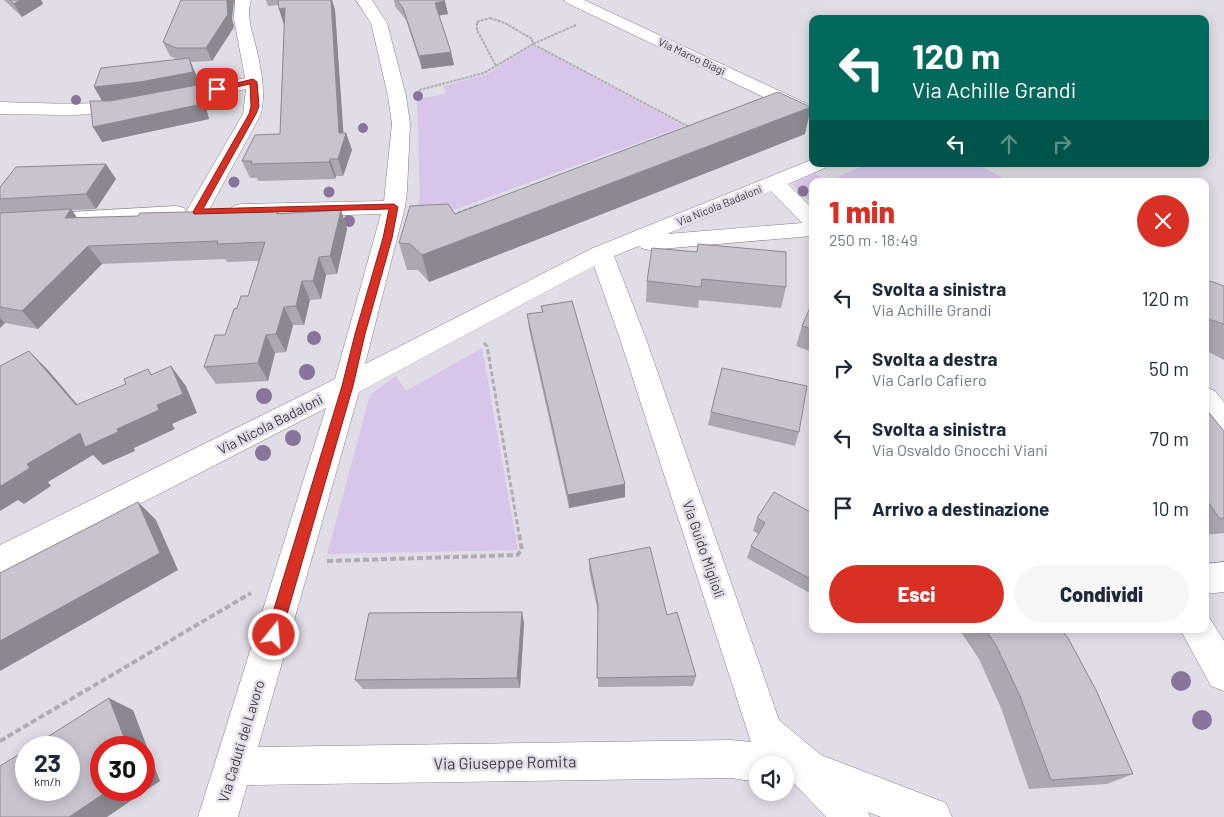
<!DOCTYPE html>
<html lang="it">
<head>
<meta charset="utf-8">
<style>
  body { margin:0; font-family:Barlow,sans-serif; background:#f6f6f7; color:#1f2937; height:100vh; display:flex; flex-direction:column; font-size:19px; white-space:nowrap }
  * { box-sizing:border-box; margin:0 }
  p { font-size:16px; color:#747a83 }
  .icon { flex:none; width:28px; height:28px; fill:none; stroke:currentColor; stroke-width:2; stroke-linecap:round; stroke-linejoin:round }
  .map { position:relative; flex:1; overflow:hidden }
  .details { position:absolute; left:809px; top:178px; width:400px; height:455px; display:flex; flex-direction:column; background:#fff; border-radius:10px; box-shadow:0 2px 12px #0003 }
  .details>* { flex:none }
  .top-card { position:absolute; left:809px; top:15px; width:400px; height:152px; border-radius:10px; box-shadow:0 2px 12px #0003; background:#00695c; color:#fff; overflow:hidden }
  .fabs { position:absolute; left:749px; top:756px; display:grid; gap:10px }
  .fabs a { display:grid; place-items:center; width:45px; height:45px; border-radius:50%; background:#fff; box-shadow:0 2px 12px #0003; font-size:25px }
  .speed { position:absolute; left:15px; top:736px; display:flex; gap:10px; font-size:25px; font-weight:700; text-align:center }
  .speed>* { display:grid; place-content:center; width:65px; height:65px; border-radius:50%; background:#fff; box-shadow:0 2px 12px #0003; line-height:1 }
  .speed small { font-size:12px; font-weight:400 }
  .speed .limit { border:8px solid #d22; background:#fff; color:#111 }
  .pin { position:absolute; display:grid; place-items:center; width:42px; height:42px; color:#fff; margin:-21px; border-radius:10px; box-shadow:0 2px 8px #0006 }
  .me { position:absolute; width:55px; margin:-28px; rotate:17deg; stroke-linejoin:round; filter:drop-shadow(0 0 4px #0008) }
  .turn { display:flex; align-items:center; gap:18px; height:105px; padding:0 20px; font-size:22px }
  .turn .icon { width:65px; height:65px; stroke-width:2.5 }
  .turn b { display:block; font-size:35px; line-height:42px }
  .lanes { display:flex; align-items:center; height:48px; padding:0 20px; background:#0003; justify-content:center; gap:25px; direction:ltr }
  .lanes .off { opacity:.35 }
  .round { display:grid; place-items:center; flex:none; width:52px; height:52px; border-radius:26px; background:#f6f6f7 }
  .head { display:flex; align-items:center; justify-content:space-between; height:85px; padding:0 20px }
  h1 { font-size:30px; font-weight:800; line-height:38px; color:#d93025 }
  .button { display:flex; gap:10px; margin-top:auto; padding:10px 20px }
  .button a { flex:1; height:58px; border-radius:30px; background:#d93025; color:#fff; font-size:20px; font-weight:800; line-height:58px; text-align:center }
  .button a+a { background:#f6f6f7; color:#1f2937 }
  ul { padding:0; list-style:none }
  li { display:flex; align-items:center; gap:15px; height:70px; padding:0 20px }
  li div { flex:1 }
  li b { display:block; font-size:19px }
  li em { font-style:normal }
  .map>svg:first-child { display:block }
  .green { fill:#d7c6ea }
  .lines { fill:none; stroke-linecap:round; stroke-linejoin:round }
  .street-casing { stroke:#837f87; stroke-width:1 }
  .path-far3 { stroke:#b0acb4; stroke-width:2; stroke-dasharray:3 1; stroke-linecap:butt }
  .path-far2 { stroke:#b0acb4; stroke-width:2.5; stroke-dasharray:4 2; stroke-linecap:butt }
  .path-far1 { stroke:#b0acb4; stroke-width:3; stroke-dasharray:5 2.5; stroke-linecap:butt }
  .path { stroke:#b0acb4; stroke-width:4; stroke-dasharray:6 3; stroke-linecap:butt }
  .street { fill:#fff; fill-rule:evenodd }
  .tree { fill:#89749b }
  .wall { fill:#aca8b0 }
  .shaded-wall { fill:#8c8890 }
  .building { fill:#c8c3cd; stroke:#8c8890 }
  .route { fill:#d93025; stroke:#8d1f18 }
  .labels { text-anchor:middle; dominant-baseline:central; stroke-width:5; stroke-linejoin:round; paint-order:stroke }
  .far-street-label { font-size:11px; fill:#3e3c40; stroke:#e1dde6 }
  .street-label { font-size:14px; fill:#3e3c40; stroke:#e1dde6 }
  .near-street-label { font-size:16px; fill:#3e3c40; stroke:#e1dde6 }
</style>
</head>
<body>
<div class="map">
<svg width="1224" height="817" viewBox="0 0 1224 817">
  <rect width="100%" height="100%" fill="#e1dde6"/>
  <g class="green">
    <path d="M 533,45 L 684,126 L 413,225 L 420,197 L 417,99 L 446,94 L 443,86 L 487,74 Z"/>
    <path d="M 867,164 L 977,164 L 1009,181 L 829,181 Z"/>
    <path d="M 815,174 L 826,181 L 812,181 L 812,199 L 807,200 L 793,185 L 797,181 Z"/>
    <path d="M 482,348 L 518,550 L 327,554 L 370,395 L 396,376 L 406,391 Z"/>
  </g>
  <g class="lines">
    <g class="street-casing">
      <g id="street">
        <path d="M 235,0 L 251,0 C 246,15 252,32 256,47 C 261,69 266,91 261,114 L 205,217 L 197,219 L 189,217 L 186,212 L 243,114 L 246,89 C 203,98 161,108 118,112 C 79,117 39,114 0,114 L 0,102 C 39,103 77,105 116,102 C 159,98 202,87 245,78 L 234,19 Z"/>
        <path d="M 356,0 L 372,0 L 387,23 L 406,96 L 410,124 L 407,191 L 405,207 L 365,364 L 593,248 L 811,160 L 812,159 L 812,164 L 828,164 L 825,168 L 788,184 L 812,208 L 812,236 L 649,250 L 641,248 L 639,246 L 614,256 L 646,339 L 779,720 L 821,755 L 946,803 L 952,817 L 881,817 L 868,812 L 870,817 L 826,817 L 790,779 L 785,781 L 785,765 L 758,765 L 758,782 L 731,778 L 247,785 L 238,817 L 198,817 L 326,408 L 0,576 L 0,545 L 335,379 L 381,214 L 241,218 L 233,216 L 230,211 L 233,206 L 241,204 L 384,201 L 392,124 L 388,96 L 371,23 ZM 771,191 L 802,223 L 667,234 ZM 594,266 L 620,339 L 751,742 L 731,740 L 258,747 L 359,392 Z"/>
        <path d="M 564,0 L 584,0 L 812,106 L 812,118 L 805,117 L 567,3 Z"/>
        <path d="M 176,206 L 184,208 L 187,213 L 184,218 L 0,230 L 0,216 Z"/>
        <path d="M 1205,387 L 1215,391 L 1224,402 L 1224,432 C 1200,424 1205,408 1205,387 Z"/>
        <path d="M 1224,562 L 1224,592 L 1205,594 L 1205,564 Z"/>
        <path d="M 1205,616 L 1209,617 L 1224,641 L 1224,691 L 1211,686 L 1180,629 L 1205,629 Z"/>
      </g>
    </g>
    <g class="path-far3">
      <path d="M 490,18 L 505,23 L 532,39 L 533,44 L 496,66 L 477,30 L 477,22 Z"/>
      <path d="M 576,25 L 533,44 L 691,128"/>
      <path d="M 419,90 L 484,73 L 496,66"/>
    </g>
    <path class="path-far2" d="M 452,215 L 479,205"/>
    <path class="path-far1" d="M 484,343 L 487,346 L 519,534"/>
    <g class="path">
      <path d="M 327,561 L 517,555 L 522,550 L 519,533"/>
      <path d="M 0,741 L 251,593"/>
    </g>
    <use href="#street" class="street"/>
  </g>
  <g class="tree">
    <circle cx="418" cy="96" r="5"/>
    <circle cx="76" cy="100" r="5"/>
    <circle cx="363" cy="128" r="5"/>
    <circle cx="234" cy="182" r="5.5"/>
    <circle cx="803" cy="191" r="5.5"/>
    <circle cx="329" cy="192" r="5.5"/>
    <circle cx="349" cy="221" r="6"/>
    <circle cx="314" cy="338" r="7"/>
    <circle cx="307" cy="372" r="8"/>
    <circle cx="264" cy="396" r="8"/>
    <circle cx="293" cy="438" r="8"/>
    <circle cx="263" cy="453" r="8"/>
    <circle cx="1181" cy="681" r="10"/>
    <circle cx="1202" cy="720" r="10"/>
  </g>
  <g class="wall">
    <path d="M 4,0 L 41,0 L 43,4 L 22,17 Z"/>
    <path d="M 266,0 L 332,0 L 335,10 L 343,133 L 346,133 L 352,150 L 343,176 L 336,176 L 335,179 L 258,181 L 257,178 L 250,178 L 242,161 L 280,134 L 284,24 L 279,9 L 279,5 L 268,6 Z"/>
    <path d="M 394,0 L 444,0 L 448,14 L 439,15 L 451,52 L 454,65 L 422,69 L 406,20 L 395,6 Z"/>
    <path d="M 232,19 L 234,27 L 212,61 L 190,62 L 195,72 L 200,86 L 197,86 L 204,100 L 209,119 L 102,142 L 102,101 L 178,60 L 170,56 L 163,42 Z"/>
    <path d="M 805,134 L 429,282 L 418,270 L 407,270 L 399,243 L 455,214 Z"/>
    <path d="M 116,179 L 96,209 L 72,210 L 77,218 L 280,213 L 341,210 L 347,229 L 337,274 L 326,275 L 321,299 L 310,300 L 304,325 L 293,325 L 286,352 L 275,353 L 268,381 L 216,384 L 204,367 L 225,335 L 237,308 L 248,296 L 259,261 L 227,262 L 225,259 L 102,264 L 38,329 L 5,323 L 0,328 L 0,213 L 1,213 L 0,211 L 0,187 Z"/>
    <path d="M 652,248 L 786,287 L 781,308 L 699,300 L 698,308 L 646,302 L 647,281 Z"/>
    <path d="M 1205,280 L 1224,286 L 1224,360 L 1205,350 Z"/>
    <path d="M 812,303 L 812,352 L 796,346 L 802,326 Z"/>
    <path d="M 541,306 L 625,497 L 569,508 L 529,329 L 527,314 L 542,312 Z"/>
    <path d="M 1205,408 L 1224,431 L 1224,533 L 1205,535 Z"/>
    <path d="M 711,412 L 799,432 L 795,446 L 708,425 Z"/>
    <path d="M 812,513 L 812,584 L 808,592 L 747,558 L 751,546 L 759,534 L 753,531 L 757,518 Z"/>
    <path d="M 589,559 L 667,615 L 696,676 L 693,686 L 598,687 L 598,612 L 589,570 Z"/>
    <path d="M 524,623 L 520,688 L 363,689 L 355,680 Z"/>
    <path d="M 959,629 L 1061,629 L 1133,774 L 1107,784 L 1029,789 L 1001,708 L 979,659 Z"/>
  </g>
  <g class="shaded-wall">
    <path d="M 20,0 L 41,0 L 43,4 L 22,17 L 14,4 Z"/>
    <path d="M 227,0 L 234,0 L 232,19 L 234,27 L 212,61 L 206,48 L 227,5 Z"/>
    <path d="M 331,0 L 332,0 L 335,10 L 344,141 L 346,133 L 352,150 L 343,176 L 338,159 L 339,133 Z"/>
    <path d="M 445,1 L 448,14 L 437,16 L 435,3 Z"/>
    <path d="M 285,8 L 290,24 L 284,25 L 279,9 Z"/>
    <path d="M 451,52 L 454,65 L 422,69 L 419,56 Z"/>
    <path d="M 189,58 L 195,72 L 200,86 L 197,86 L 204,100 L 209,119 L 102,142 L 93,127 L 148,96 L 102,101 L 94,87 Z"/>
    <path d="M 811,107 L 805,134 L 429,282 L 422,255 Z"/>
    <path d="M 330,159 L 336,176 L 335,179 L 329,162 Z"/>
    <path d="M 106,164 L 116,179 L 96,209 L 86,194 Z"/>
    <path d="M 71,209 L 84,227 L 65,218 Z"/>
    <path d="M 341,210 L 347,229 L 337,274 L 330,256 Z"/>
    <path d="M 88,246 L 102,264 L 38,329 L 22,311 Z"/>
    <path d="M 319,257 L 326,275 L 321,299 L 313,281 Z"/>
    <path d="M 302,281 L 310,300 L 304,325 L 296,306 Z"/>
    <path d="M 284,307 L 293,325 L 286,352 L 276,334 Z"/>
    <path d="M 0,318 L 5,323 L 0,328 Z"/>
    <path d="M 266,335 L 275,353 L 268,381 L 258,363 Z"/>
    <path d="M 29,351 L 48,370 L 94,424 L 76,405 Z"/>
    <path d="M 171,366 L 186,386 L 197,413 L 172,424 L 175,429 L 134,448 L 135,451 L 103,465 L 93,455 L 48,482 L 51,486 L 24,504 L 18,500 L 0,511 L 0,483 L 27,464 L 80,433 L 117,429 L 157,405 Z"/>
    <path d="M 625,484 L 625,497 L 569,508 L 568,495 Z"/>
    <path d="M 138,502 L 156,520 L 178,570 L 0,671 L 0,641 Z"/>
    <path d="M 522,612 L 524,623 L 520,688 L 517,678 Z"/>
    <path d="M 109,698 L 133,710 L 160,781 L 107,817 L 69,817 L 109,790 L 144,790 L 144,748 L 128,748 Z"/>
  </g>
  <g class="building">
    <path d="M 10,0 L 20,0 L 14,4 Z"/>
    <path d="M 181,0 L 227,0 L 227,5 L 228,14 L 206,48 L 176,48 L 163,42 Z"/>
    <path d="M 278,0 L 331,0 L 339,133 L 346,133 L 338,159 L 330,159 L 329,162 L 251,164 L 252,161 L 242,161 L 255,135 L 280,134 L 285,8 L 279,9 Z"/>
    <path d="M 397,0 L 444,0 L 445,1 L 435,3 L 451,52 L 419,56 L 403,8 Z"/>
    <path d="M 189,58 L 193,72 L 140,82 L 94,87 L 101,68 Z"/>
    <path d="M 197,85 L 202,104 L 93,127 L 90,101 L 110,101 Z"/>
    <path d="M 778,92 L 811,107 L 422,255 L 410,244 L 399,243 L 410,206 L 448,204 L 455,214 Z"/>
    <path d="M 106,164 L 86,194 L 0,199 L 0,187 L 16,167 Z"/>
    <path d="M 71,209 L 65,218 L 138,216 L 140,213 L 279,210 L 277,214 L 341,210 L 330,256 L 319,257 L 313,281 L 302,281 L 296,306 L 284,307 L 276,334 L 266,335 L 258,363 L 204,367 L 215,335 L 225,335 L 234,309 L 237,308 L 241,296 L 248,296 L 265,242 L 217,244 L 218,241 L 88,246 L 22,311 L 0,307 L 0,213 Z"/>
    <path d="M 698,244 L 786,252 L 786,287 L 702,279 L 701,287 L 647,281 L 652,248 L 697,252 Z"/>
    <path d="M 1205,280 L 1213,282 L 1224,286 L 1224,324 L 1205,318 Z"/>
    <path d="M 572,301 L 625,484 L 568,495 L 527,314 L 543,312 L 541,306 Z"/>
    <path d="M 812,303 L 812,329 L 802,326 Z"/>
    <path d="M 29,351 L 76,405 L 126,384 L 124,379 L 148,369 L 151,375 L 171,366 L 183,394 L 157,405 L 159,410 L 117,429 L 118,432 L 85,447 L 80,433 L 27,464 L 30,468 L 1,486 L 0,485 L 0,366 Z"/>
    <path d="M 722,368 L 807,386 L 799,432 L 711,412 Z"/>
    <path d="M 1205,408 L 1224,431 L 1224,518 L 1220,519 L 1205,498 Z"/>
    <path d="M 774,492 L 812,513 L 812,580 L 751,546 L 765,523 L 757,518 Z"/>
    <path d="M 138,502 L 160,553 L 0,641 L 0,573 Z"/>
    <path d="M 650,547 L 667,615 L 677,612 L 696,676 L 597,678 L 598,604 L 589,559 Z"/>
    <path d="M 522,612 L 517,678 L 355,680 L 369,613 Z"/>
    <path d="M 985,629 L 1061,629 L 1068,638 L 1096,690 L 1133,774 L 1051,780 L 1020,696 L 996,645 Z"/>
    <path d="M 109,698 L 128,748 L 101,748 L 101,790 L 109,790 L 69,817 L 0,817 L 0,766 L 26,750 L 26,790 L 69,790 L 69,748 L 30,748 Z"/>
  </g>
  <path class="route" d="M 253,79 L 257,82 L 259,106 L 256,114 L 203,209 L 394,204 L 398,207 L 392,238 L 365,334 L 353,386 L 281,635 L 279,640 L 274,642 L 268,640 L 266,635 L 342,386 L 355,334 L 383,238 L 389,209 L 194,214 L 193,212 L 249,114 L 251,106 L 250,84 L 217,91 L 213,89 Z"/>
  <g class="labels">
    <g class="far-street-label">
      <text transform="translate(692 56) rotate(25)">Via Marco Biagi</text>
      <text transform="translate(719 205) rotate(-22)">Via Nicola Badaloni</text>
    </g>
    <g class="street-label">
      <text transform="translate(270 424) rotate(-27)">Via Nicola Badaloni</text>
      <text transform="translate(704 549) rotate(71)">Via Guido Miglioli</text>
      <text transform="translate(241 741) rotate(-73)">Via Caduti del Lavoro</text>
    </g>
    <g class="near-street-label">
      <text transform="translate(505 762) rotate(-1)">Via Giuseppe Romita</text>
    </g>
  </g>
</svg>
<div class="fabs">
<a><svg class="icon" aria-label="sound" viewBox="0 0 24 24"><path d="M4 9h4l5-4v14l-5-4H4zM17 9q2 3 0 6"/></svg></a>
</div>
<div class="speed"><div>23<small>km/h</small></div><div class="limit">30</div></div>
<div class="pin" style="left:217px;top:89px;background:#d93025"><svg class="icon" aria-label="arrive" viewBox="0 0 24 24"><path d="M6 21V4h12l-3 4 3 4H6"/></svg></div>
<svg class="me" style="left:274px;top:635px" viewBox="-20 -20 40 40"><circle r="17" fill="#d93025" stroke="#fff" stroke-width="3"/><path d="M0-11L8 9 0 5-8 9z" fill="#fff"/></svg>
<div class="top-card">
<div class="turn"><svg class="icon" aria-label="left" viewBox="0 0 24 24"><path d="M17 20v-9H6M10 6l-5 5 5 5"/></svg><div><b>120 m</b>Via Achille Grandi</div></div>
<div class="lanes"><svg class="icon" aria-label="left" viewBox="0 0 24 24"><path d="M17 20v-9H6M10 6l-5 5 5 5"/></svg><svg class="icon off" aria-label="ahead" viewBox="0 0 24 24"><path d="M12 20V5M6 11l6-6 6 6"/></svg><svg class="icon off" aria-label="right" viewBox="0 0 24 24"><path d="M7 20v-9h11M14 6l5 5-5 5"/></svg></div>
</div>
<section class="details">
<div class="head"><div><h1>1 min</h1><p>250 m · 18:49</p></div><a class="round" style="background:#d93025;color:#fff"><svg class="icon" aria-label="close" viewBox="0 0 24 24"><path d="M6 6l12 12M18 6L6 18"/></svg></a></div>
<ul>
<li><svg class="icon" aria-label="left" viewBox="0 0 24 24"><path d="M17 20v-9H6M10 6l-5 5 5 5"/></svg><div><b>Svolta a sinistra</b><p>Via Achille Grandi</p></div><em>120 m</em></li>
<li><svg class="icon" aria-label="right" viewBox="0 0 24 24"><path d="M7 20v-9h11M14 6l5 5-5 5"/></svg><div><b>Svolta a destra</b><p>Via Carlo Cafiero</p></div><em>50 m</em></li>
<li><svg class="icon" aria-label="left" viewBox="0 0 24 24"><path d="M17 20v-9H6M10 6l-5 5 5 5"/></svg><div><b>Svolta a sinistra</b><p>Via Osvaldo Gnocchi Viani</p></div><em>70 m</em></li>
<li><svg class="icon" aria-label="arrive" viewBox="0 0 24 24"><path d="M6 21V4h12l-3 4 3 4H6"/></svg><div><b>Arrivo a destinazione</b></div><em>10 m</em></li>
</ul>
<div class="button"><a>Esci</a><a>Condividi</a></div>
</section>
</div>
</body>
</html>
